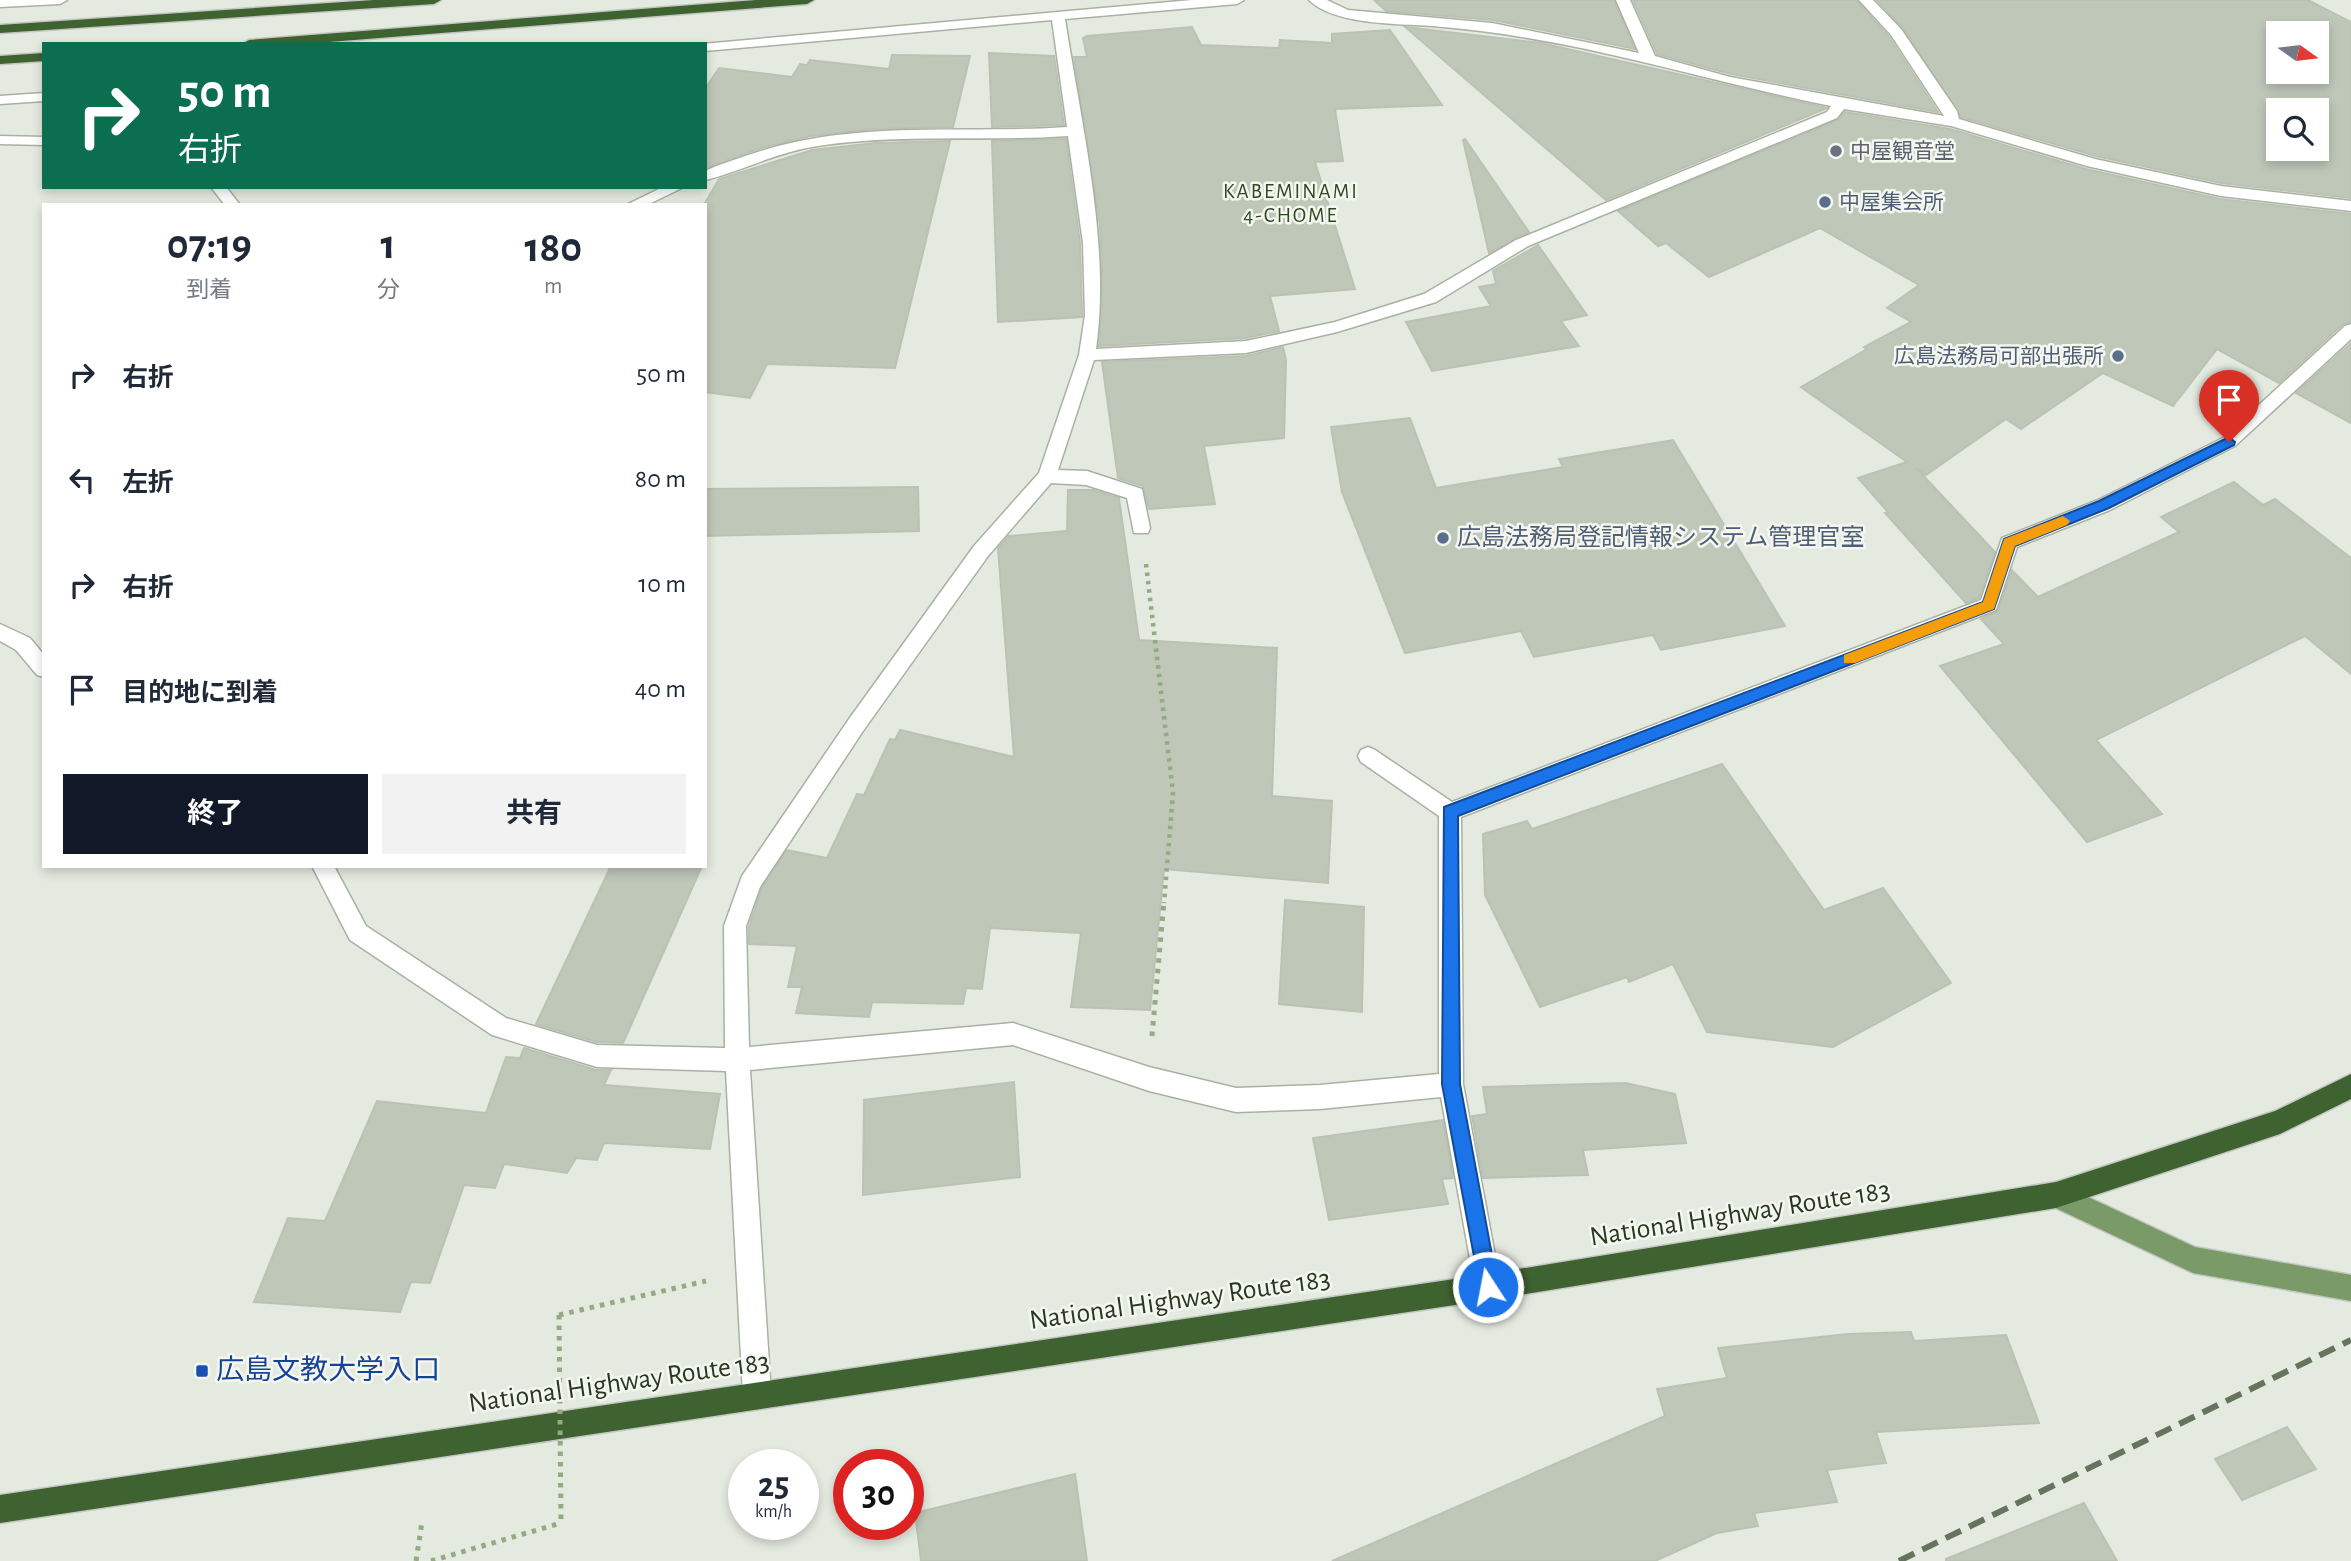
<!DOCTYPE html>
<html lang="ja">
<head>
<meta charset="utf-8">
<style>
  body { margin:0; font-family:"Alegreya Sans","Noto Sans JP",sans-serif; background:#f2f2f3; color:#1f2937; height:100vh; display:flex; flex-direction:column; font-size:26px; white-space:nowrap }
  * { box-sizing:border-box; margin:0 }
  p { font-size:23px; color:#747a83 }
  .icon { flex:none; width:38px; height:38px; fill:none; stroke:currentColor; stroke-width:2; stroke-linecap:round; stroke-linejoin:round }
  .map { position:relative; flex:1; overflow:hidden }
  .sheet { position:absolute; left:42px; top:203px; width:665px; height:665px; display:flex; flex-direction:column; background:#fff; border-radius:0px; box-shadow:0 4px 10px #0003 }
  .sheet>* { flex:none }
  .top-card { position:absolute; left:42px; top:42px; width:665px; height:147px; border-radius:0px; box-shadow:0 4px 10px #0003; background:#0b6e4f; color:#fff; overflow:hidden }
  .needle { width:46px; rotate:104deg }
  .tools { position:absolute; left:2266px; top:21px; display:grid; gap:14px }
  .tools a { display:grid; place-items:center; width:63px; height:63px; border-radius:0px; background:#fff; box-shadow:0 4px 10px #0003; font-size:35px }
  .speed { position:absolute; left:728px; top:1449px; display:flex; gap:14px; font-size:35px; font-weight:700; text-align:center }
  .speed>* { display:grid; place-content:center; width:91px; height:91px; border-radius:50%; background:#fff; box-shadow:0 4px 10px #0003; line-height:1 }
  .speed small { font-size:18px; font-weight:400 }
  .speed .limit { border:10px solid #d22; background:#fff; color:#111 }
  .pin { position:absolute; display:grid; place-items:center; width:60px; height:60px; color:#fff; margin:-72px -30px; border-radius:50% 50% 50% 0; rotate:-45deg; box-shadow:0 0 7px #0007 }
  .pin .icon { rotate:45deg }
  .me { position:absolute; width:77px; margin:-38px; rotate:349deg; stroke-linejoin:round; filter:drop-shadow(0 0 5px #0008) }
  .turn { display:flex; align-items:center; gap:24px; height:147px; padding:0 21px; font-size:32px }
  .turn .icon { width:91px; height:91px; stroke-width:2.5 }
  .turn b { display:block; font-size:49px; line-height:60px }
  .eta { display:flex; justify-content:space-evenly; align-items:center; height:119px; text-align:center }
  .eta b { font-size:42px; font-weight:700; line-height:49px }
  .cta { display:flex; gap:14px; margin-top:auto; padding:14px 21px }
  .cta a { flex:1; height:80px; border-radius:0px; background:#111827; color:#fff; font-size:28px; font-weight:700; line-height:80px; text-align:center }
  .cta a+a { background:#f2f2f3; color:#1f2937 }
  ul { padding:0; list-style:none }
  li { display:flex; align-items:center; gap:21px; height:105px; padding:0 21px }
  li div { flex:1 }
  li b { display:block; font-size:26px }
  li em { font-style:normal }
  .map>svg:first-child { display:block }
  .building { fill:#bfc7b9; stroke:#bbc2b3; stroke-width:2; fill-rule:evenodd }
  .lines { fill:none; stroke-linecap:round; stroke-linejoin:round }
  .minor-casing { stroke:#a9b1a3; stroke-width:3 }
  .major-casing { stroke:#c3c7c1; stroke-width:3 }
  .highway-casing { stroke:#c3c7c1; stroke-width:3 }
  .path-far1 { stroke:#93aa83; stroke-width:4.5; stroke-dasharray:3.5 5; stroke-linecap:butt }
  .path { stroke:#93aa83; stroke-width:5; stroke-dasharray:4.5 6; stroke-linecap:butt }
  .minor { fill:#fff; fill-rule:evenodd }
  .major { fill:#7a9b68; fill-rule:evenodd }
  .highway { fill:#3f6231; fill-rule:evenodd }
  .rail { stroke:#65745d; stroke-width:6; stroke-dasharray:17 9; stroke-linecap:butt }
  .path-bridge { stroke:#93aa83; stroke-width:5; stroke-dasharray:4.5 6; stroke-linecap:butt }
  .route { fill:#1a73e8; stroke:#114b97; stroke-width:2 }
  .slow { fill:#f59e0b }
  .worship-dot { fill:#6b7280; stroke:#f4f7f0; stroke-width:2.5 }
  .service-dot { fill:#5c6f8a; stroke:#f4f7f0; stroke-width:2.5 }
  .transit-dot { fill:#1a4fb4; stroke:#f4f7f0; stroke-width:2.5 }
  .labels { text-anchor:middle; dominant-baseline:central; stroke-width:5; stroke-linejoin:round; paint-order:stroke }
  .far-worship-label { font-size:21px; fill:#5b616d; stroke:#f4f7f0; text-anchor:start }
  .far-neighbourhood-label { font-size:21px; letter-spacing:2px; fill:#2e4820; stroke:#f4f7f0 }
  .far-service-label { font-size:21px; fill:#4e5e75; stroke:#f4f7f0; text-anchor:start }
  .service-label { font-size:24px; fill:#4e5e75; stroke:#f4f7f0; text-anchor:start }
  .near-street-label { font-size:28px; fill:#2a3822; stroke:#f4f7f0 }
  .near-transit-label { font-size:28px; fill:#164399; stroke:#f4f7f0; text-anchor:start }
</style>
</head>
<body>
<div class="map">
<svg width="2351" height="1561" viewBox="0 0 2351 1561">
  <rect width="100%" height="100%" fill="#e5eae0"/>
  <g class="building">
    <path d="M 1374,0 L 1614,0 L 1635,49 L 1493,20 L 1386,11 Z"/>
    <path d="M 1633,0 L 1856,0 L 1889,37 L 1938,112 L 1731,74 L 1657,54 Z"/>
    <path d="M 1877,0 L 2308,0 L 2351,22 L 2351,198 L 2221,183 L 2096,156 L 1961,117 L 1903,28 ZM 2278,33 L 2317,33 L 2317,72 L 2278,72 ZM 2278,110 L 2317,110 L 2317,149 L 2278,149 Z"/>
    <path d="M 1192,27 L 1201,45 L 1279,48 L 1280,40 L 1332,43 L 1332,34 L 1390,30 L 1442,105 L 1335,109 L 1343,161 L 1315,162 L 1355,289 L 1270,296 L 1279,331 L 1246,338 L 1099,346 L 1102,268 L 1100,226 L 1074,57 L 1087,57 L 1083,38 L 1087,36 Z"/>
    <path d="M 1405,27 L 1541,43 L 1827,108 L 1606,200 Z"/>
    <path d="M 989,53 L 1054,56 L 1064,125 L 992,127 Z"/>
    <path d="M 892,55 L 970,56 L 953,127 L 874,129 L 811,136 L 761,148 L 705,168 L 705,89 L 719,68 L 792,77 L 800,64 L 807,65 L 810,60 L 889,69 Z"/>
    <path d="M 1845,112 L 1950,129 L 2086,169 L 2220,199 L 2351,214 L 2351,322 L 2343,324 L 2279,383 L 2217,349 L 2173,406 L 2103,373 L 2021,429 L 2006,419 L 1926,475 L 1916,468 L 1995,552 L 1979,598 L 1966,603 L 1885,513 L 1888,512 L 1858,478 L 1907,462 L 1801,387 L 1867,349 L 1864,347 L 1911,322 L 1887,308 L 1919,285 L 1820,228 L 1709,277 L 1666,243 L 1658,246 L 1618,211 L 1838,120 Z"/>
    <path d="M 1066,139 L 1080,243 L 1082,317 L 998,322 L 992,141 Z"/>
    <path d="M 1465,139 L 1529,232 L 1489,253 L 1463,140 Z"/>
    <path d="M 950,141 L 895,368 L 767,364 L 750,398 L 705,392 L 705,203 L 719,179 L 812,150 L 876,143 Z"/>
    <path d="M 1538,245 L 1587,315 L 1561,321 L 1579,346 L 1432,371 L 1406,322 L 1491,306 L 1479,287 L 1496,284 L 1493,271 Z"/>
    <path d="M 2351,343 L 2351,423 L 2296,393 Z"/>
    <path d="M 1283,347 L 1286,360 L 1284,438 L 1204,446 L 1215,504 L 1149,509 L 1143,486 L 1118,478 L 1102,362 L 1246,356 Z"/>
    <path d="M 1410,418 L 1436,488 L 1563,467 L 1559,459 L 1673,440 L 1785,626 L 1661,650 L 1653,635 L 1534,657 L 1521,631 L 1405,653 L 1342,492 L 1331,427 Z"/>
    <path d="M 2234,482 L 2263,505 L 2275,499 L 2351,558 L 2351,674 L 2305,636 L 2096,740 L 2162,814 L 2087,842 L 1940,666 L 2004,644 L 1981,619 L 1998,611 L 2012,570 L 2038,597 L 2179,532 L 2161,517 Z"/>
    <path d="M 918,487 L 919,531 L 705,536 L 705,489 Z"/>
    <path d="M 1068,490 L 1093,490 L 1119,498 L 1139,640 L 1277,648 L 1272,796 L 1332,801 L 1328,883 L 1164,869 L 1150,1010 L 1071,1007 L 1081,933 L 990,928 L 982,989 L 966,988 L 963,1004 L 872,1002 L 869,1017 L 796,1013 L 802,987 L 788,987 L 797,946 L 749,944 L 749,926 L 762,888 L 787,850 L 827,858 L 857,794 L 864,795 L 890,739 L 895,740 L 900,730 L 1014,757 L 998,548 L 1009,536 L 1067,531 Z"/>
    <path d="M 1722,764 L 1824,910 L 1883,888 L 1951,983 L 1833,1047 L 1707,1032 L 1673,964 L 1629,982 L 1627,977 L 1540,1007 L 1485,895 L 1483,834 L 1527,821 L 1532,829 Z"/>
    <path d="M 611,866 L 702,866 L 623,1043 L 597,1042 L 536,1024 Z"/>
    <path d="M 1285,900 L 1364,907 L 1362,1012 L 1279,1004 Z"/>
    <path d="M 524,1048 L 596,1070 L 611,1070 L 604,1085 L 720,1094 L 710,1149 L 604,1143 L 597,1160 L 576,1158 L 567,1173 L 504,1164 L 495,1188 L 464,1185 L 430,1283 L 411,1282 L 400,1312 L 254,1302 L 288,1218 L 325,1221 L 377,1101 L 486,1113 L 506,1057 L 520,1058 Z"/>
    <path d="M 1014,1082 L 1020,1177 L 863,1195 L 864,1100 Z"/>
    <path d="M 1626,1083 L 1675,1094 L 1686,1143 L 1583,1150 L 1588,1175 L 1483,1178 L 1472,1116 L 1487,1114 L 1483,1087 Z"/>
    <path d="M 1443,1120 L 1453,1178 L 1442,1179 L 1448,1204 L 1329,1220 L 1313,1138 Z"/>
    <path d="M 1911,1332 L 1914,1341 L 2006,1335 L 2039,1423 L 1876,1432 L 1886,1463 L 1827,1470 L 1837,1502 L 1754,1513 L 1758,1526 L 1717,1533 L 1655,1561 L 1332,1561 L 1665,1416 L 1657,1389 L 1727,1378 L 1718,1348 L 1848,1334 Z"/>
    <path d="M 2287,1427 L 2316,1469 L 2242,1500 L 2215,1459 Z"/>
    <path d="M 1075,1474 L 1087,1561 L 921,1561 L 915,1513 Z"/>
    <path d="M 2084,1503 L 2117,1561 L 1946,1561 L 1946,1559 Z"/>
  </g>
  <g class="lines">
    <g class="minor-casing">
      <g id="minor">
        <path d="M 0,0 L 67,0 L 60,4 L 0,7 Z"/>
        <path d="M 1192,0 L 1244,0 L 1237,4 L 1065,19 C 1081,123 1111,245 1096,349 L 1246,341 L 1335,322 L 1424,294 L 1516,240 L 1827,112 L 1831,106 C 1702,80 1575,38 1443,27 C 1407,23 1336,27 1309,0 L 1327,0 L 1348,10 L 1492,23 L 1639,53 L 1616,0 L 1630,0 L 1655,56 L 1730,77 L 1944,116 L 1891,35 L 1859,0 L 1873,0 L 1901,29 L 1957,111 L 1959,119 L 2095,159 L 2221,186 L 2351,201 L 2351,211 L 2221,196 L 2087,166 L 1951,126 L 1844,109 L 1837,118 L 1528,246 L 1436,302 L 1337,332 L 1246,353 L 1094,360 L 1058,470 L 1087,471 L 1142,489 L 1150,528 L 1148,533 L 1134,533 L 1127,498 L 1086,485 L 1051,483 L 988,556 L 863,731 L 760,887 L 746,926 L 749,1047 L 1013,1023 L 1149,1067 L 1236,1088 L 1320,1085 L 1439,1074 L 1439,816 L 1361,762 L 1358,756 L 1361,750 L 1368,747 L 1375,750 L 1452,802 L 1981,600 L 2002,538 L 2098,500 L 2223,438 L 2345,326 L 2351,324 L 2351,339 L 2235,446 L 2110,510 L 2017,547 L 1996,610 L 1461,817 L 1463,1084 L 1501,1287 L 1497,1296 L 1488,1300 L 1479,1296 L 1475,1287 L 1441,1097 L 1320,1109 L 1236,1112 L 1149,1091 L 1013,1045 L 750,1070 L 771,1395 L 767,1405 L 757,1409 L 747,1405 L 743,1395 L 726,1071 L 597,1067 L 492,1035 L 350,940 L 312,866 L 334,866 L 366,926 L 506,1018 L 597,1045 L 725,1048 L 724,926 L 742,876 L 849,719 L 974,546 L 1039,473 L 1079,355 L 1085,315 L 1083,243 L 1068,136 C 983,142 896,133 812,147 C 775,153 742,171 705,180 L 705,171 L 714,167 C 745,156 778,144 811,139 C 895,124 982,133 1067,127 L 1052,20 L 705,51 L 705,44 L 702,44 Z"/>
        <path d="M 44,93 L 44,101 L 0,104 L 0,96 Z"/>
        <path d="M 0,136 L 44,137 L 44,145 L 0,144 Z"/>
        <path d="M 211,187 L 226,187 L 240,205 L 225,205 Z"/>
        <path d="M 663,187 L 684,187 L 647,205 L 626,205 Z"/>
        <path d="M 0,624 L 30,638 L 44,655 L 44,677 L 37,675 L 16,650 L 0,641 Z"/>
      </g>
    </g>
    <g class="major-casing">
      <path id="major" d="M 2056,1182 L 2195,1247 L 2351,1275 L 2351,1301 L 2193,1273 L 2047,1204 L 2043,1195 L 2047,1186 Z"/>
    </g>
    <g class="highway-casing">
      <g id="highway">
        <path d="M 374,0 L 441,0 L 434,4 L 0,33 L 0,25 Z"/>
        <path d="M 756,0 L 814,0 L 807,4 L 304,44 L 242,44 L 249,40 Z"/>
        <path d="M 44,53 L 44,61 L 0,64 L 0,56 Z"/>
        <path d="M 2351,1074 L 2351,1099 L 2280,1134 L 2056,1208 L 1488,1300 L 0,1523 L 0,1495 L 1488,1274 L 2056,1182 L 2275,1111 Z"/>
      </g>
    </g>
    <path class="path-far1" d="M 1146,564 L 1173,793 L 1164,903"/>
    <g class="path">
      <path d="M 1152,1036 L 1164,901"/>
      <path d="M 559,1315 L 706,1281"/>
      <path d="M 416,1561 L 422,1522"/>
      <path d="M 431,1561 L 561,1523"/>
    </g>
    <use href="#minor" class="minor"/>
    <use href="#major" class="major"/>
    <use href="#highway" class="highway"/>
    <path class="rail" d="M 1899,1561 L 2351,1340"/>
    <path class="path-bridge" d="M 559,1315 L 561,1523"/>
  </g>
  <path class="route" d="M 2229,437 L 2235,442 L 2234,445 L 2109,508 L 2015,546 L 1994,609 L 1458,816 L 1460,1084 L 1498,1287 L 1495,1294 L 1488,1297 L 1481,1294 L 1442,1084 L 1444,807 L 1983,602 L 2004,539 L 2099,501 Z"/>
  <path class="slow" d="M 2063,516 L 2070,521 L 2067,525 L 2015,546 L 1994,609 L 1855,663 L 1844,663 L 1844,655 L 1983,602 L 2004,539 Z"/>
  <circle class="worship-dot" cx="1836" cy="151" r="7"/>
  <g class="service-dot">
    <circle cx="1825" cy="202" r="7"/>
    <circle cx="2118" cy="356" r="7"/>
    <circle cx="1443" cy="538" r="7"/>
  </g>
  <rect class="transit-dot" x="195" y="1364" width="14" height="14" rx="3.5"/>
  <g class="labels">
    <g class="far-worship-label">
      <text x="1850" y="151">中屋観音堂</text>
    </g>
    <g class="far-neighbourhood-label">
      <text x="1291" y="191">KABEMINAMI<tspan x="1291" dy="24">4-CHOME</tspan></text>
    </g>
    <g class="far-service-label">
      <text x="1839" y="202">中屋集会所</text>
      <text x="2104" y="356" text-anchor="end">広島法務局可部出張所</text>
    </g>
    <g class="service-label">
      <text x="1457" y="538">広島法務局登記情報システム管理官室</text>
    </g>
    <g class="near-street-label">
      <text transform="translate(1740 1214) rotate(-9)">National Highway Route 183</text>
      <text transform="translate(1180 1300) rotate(-8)">National Highway Route 183</text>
      <text transform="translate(619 1383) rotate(-8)">National Highway Route 183</text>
    </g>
    <g class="near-transit-label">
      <text x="216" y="1371">広島文教大学入口</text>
    </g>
  </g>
</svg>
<div class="tools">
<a><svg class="needle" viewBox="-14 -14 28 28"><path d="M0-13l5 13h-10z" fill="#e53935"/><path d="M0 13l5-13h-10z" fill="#747a83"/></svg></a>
<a><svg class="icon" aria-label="search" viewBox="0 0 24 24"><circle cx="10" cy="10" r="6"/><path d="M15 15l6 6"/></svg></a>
</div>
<div class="speed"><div>25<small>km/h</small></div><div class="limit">30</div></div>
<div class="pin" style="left:2229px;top:442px;background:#d93025"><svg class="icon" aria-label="arrive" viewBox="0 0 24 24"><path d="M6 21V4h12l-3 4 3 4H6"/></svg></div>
<svg class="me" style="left:1488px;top:1287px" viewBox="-20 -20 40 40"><circle r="17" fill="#1a73e8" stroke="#fff" stroke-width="3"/><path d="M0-11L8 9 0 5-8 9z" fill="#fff"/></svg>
<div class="top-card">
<div class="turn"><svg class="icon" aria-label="right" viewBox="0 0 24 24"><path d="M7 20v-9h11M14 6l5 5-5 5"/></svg><div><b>50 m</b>右折</div></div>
</div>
<section class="sheet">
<div class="eta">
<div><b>07:19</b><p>到着</p></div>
<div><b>1</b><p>分</p></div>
<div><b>180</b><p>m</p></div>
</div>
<ul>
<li><svg class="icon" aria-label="right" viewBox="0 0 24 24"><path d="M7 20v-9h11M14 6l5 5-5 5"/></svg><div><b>右折</b></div><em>50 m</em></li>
<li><svg class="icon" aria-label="left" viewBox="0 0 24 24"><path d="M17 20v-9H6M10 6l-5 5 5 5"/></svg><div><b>左折</b></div><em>80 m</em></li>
<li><svg class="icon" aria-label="right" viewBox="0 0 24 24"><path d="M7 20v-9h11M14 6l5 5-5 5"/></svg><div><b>右折</b></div><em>10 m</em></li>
<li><svg class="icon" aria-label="arrive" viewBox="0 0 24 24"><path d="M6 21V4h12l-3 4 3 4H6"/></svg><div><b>目的地に到着</b></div><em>40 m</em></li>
</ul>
<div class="cta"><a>終了</a><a>共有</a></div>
</section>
</div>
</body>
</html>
